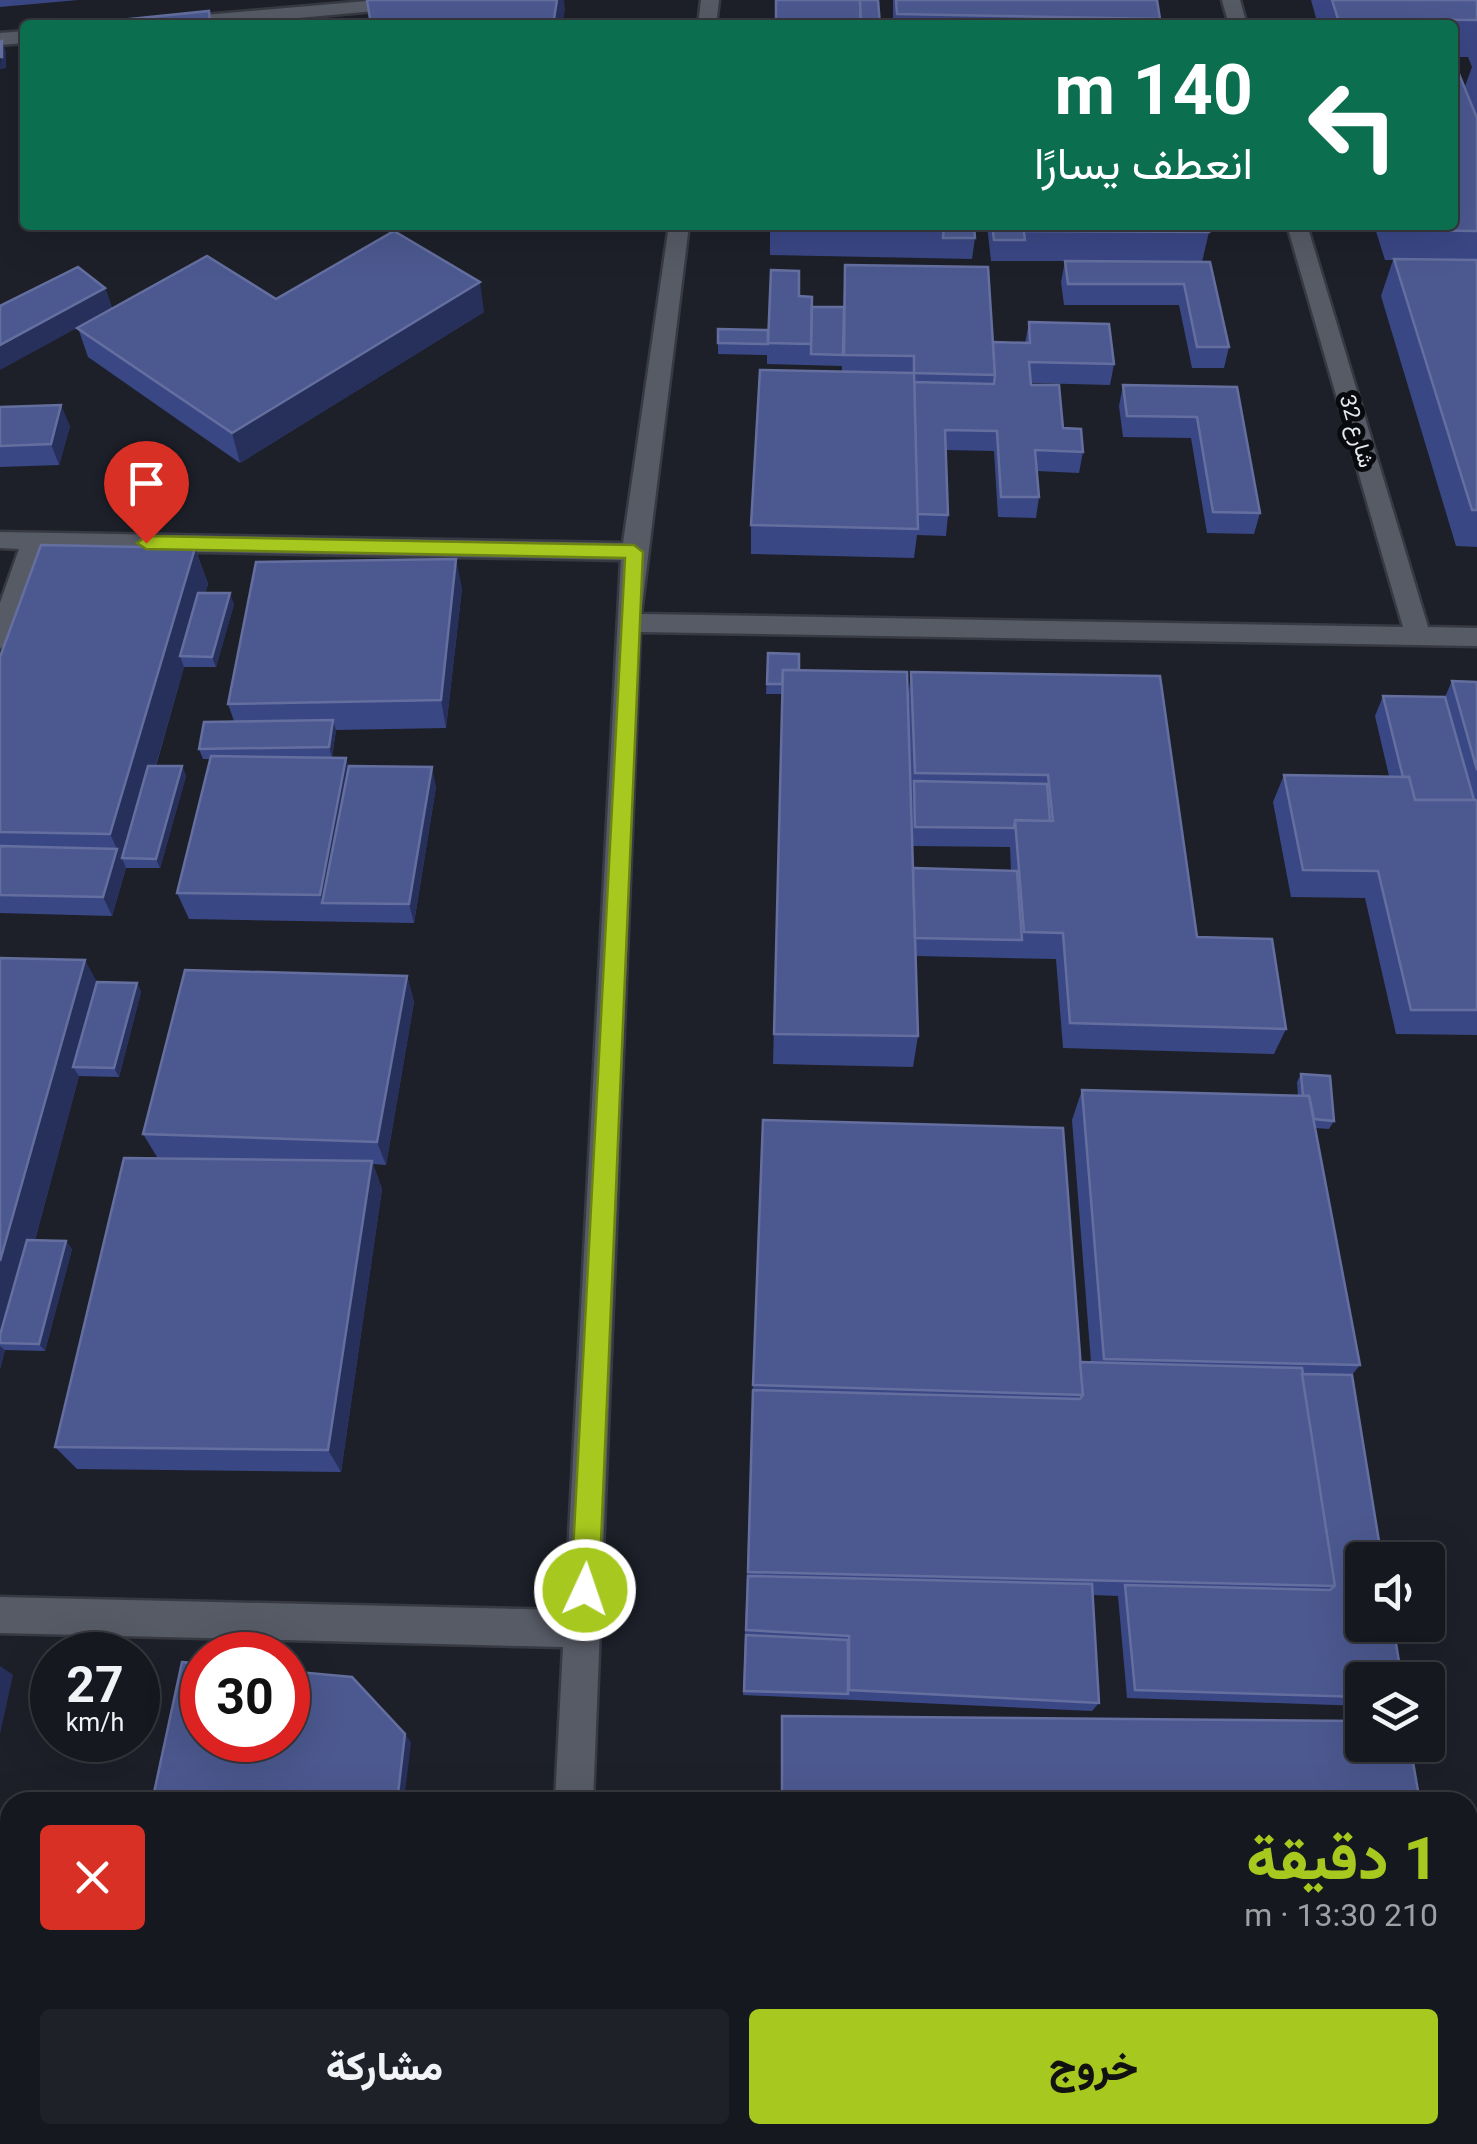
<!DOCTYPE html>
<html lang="ar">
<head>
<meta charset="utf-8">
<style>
  body { margin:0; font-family:Roboto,Vazirmatn,sans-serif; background:#1f2128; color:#f1f3f6; direction:rtl; height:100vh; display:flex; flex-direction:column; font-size:38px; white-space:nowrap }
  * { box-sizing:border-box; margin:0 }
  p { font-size:32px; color:#9ea0a4 }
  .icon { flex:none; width:55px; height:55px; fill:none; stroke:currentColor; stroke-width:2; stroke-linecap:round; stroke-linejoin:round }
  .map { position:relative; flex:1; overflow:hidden; direction:ltr }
  .side { position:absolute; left:0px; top:1792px; width:1478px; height:352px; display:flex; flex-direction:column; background:#16181f; border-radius:30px 30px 0 0; box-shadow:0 10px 40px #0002,0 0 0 2px #35373d; direction:rtl }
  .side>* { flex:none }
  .banner { position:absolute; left:20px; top:20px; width:1438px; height:210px; border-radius:10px; box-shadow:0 10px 40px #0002,0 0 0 2px #35373d; direction:rtl; background:#0b6e4f; color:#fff; overflow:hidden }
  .buttons { position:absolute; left:1345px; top:1542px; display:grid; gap:20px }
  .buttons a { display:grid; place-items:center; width:100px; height:100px; border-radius:10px; background:#16181f; box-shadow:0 10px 40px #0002,0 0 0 2px #35373d; font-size:50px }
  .speed { position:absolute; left:30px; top:1632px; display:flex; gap:20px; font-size:50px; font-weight:700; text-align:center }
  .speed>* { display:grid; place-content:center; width:130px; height:130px; border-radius:50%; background:#16181f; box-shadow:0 10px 40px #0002,0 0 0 2px #35373d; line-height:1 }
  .speed small { font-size:25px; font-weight:400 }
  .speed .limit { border:15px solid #d22; background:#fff; color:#111 }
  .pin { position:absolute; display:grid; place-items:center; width:85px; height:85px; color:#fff; margin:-102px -42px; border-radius:50% 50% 50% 0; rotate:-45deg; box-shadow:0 0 10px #0007 }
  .pin .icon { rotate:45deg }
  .me { position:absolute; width:110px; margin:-55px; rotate:3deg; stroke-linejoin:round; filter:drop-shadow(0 0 8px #0008) }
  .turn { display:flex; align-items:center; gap:35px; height:210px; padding:0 40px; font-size:45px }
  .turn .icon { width:130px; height:130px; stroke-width:2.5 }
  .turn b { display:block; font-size:70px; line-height:85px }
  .round { display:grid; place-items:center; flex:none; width:105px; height:105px; border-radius:10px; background:#1f2128 }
  .overview { display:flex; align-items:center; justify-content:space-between; height:170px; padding:0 40px }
  h1 { font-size:60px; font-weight:800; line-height:75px; color:#a7c81e }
  .button { display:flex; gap:20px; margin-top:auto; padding:20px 40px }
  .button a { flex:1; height:115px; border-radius:10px; background:#a7c81e; color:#111; font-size:40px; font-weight:800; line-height:115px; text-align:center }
  .button a+a { background:#1f2128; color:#f1f3f6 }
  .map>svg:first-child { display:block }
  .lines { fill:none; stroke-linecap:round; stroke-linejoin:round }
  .minor-casing { stroke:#383a43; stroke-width:5 }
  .minor { fill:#575b66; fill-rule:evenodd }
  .wall { fill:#3a4785; fill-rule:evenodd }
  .shaded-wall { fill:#27305b }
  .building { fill:#4c5990; stroke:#646f9f; stroke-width:2.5 }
  .route { fill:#a7c81e; stroke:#6d8214; stroke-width:2.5 }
  .labels { text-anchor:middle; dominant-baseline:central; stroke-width:10; stroke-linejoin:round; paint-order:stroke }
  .far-street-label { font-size:22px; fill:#e6e9ef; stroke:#080a0e }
</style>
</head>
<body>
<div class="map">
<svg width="1477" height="2144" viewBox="0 0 1477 2144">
  <rect width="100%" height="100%" fill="#1d2029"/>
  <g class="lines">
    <g class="minor-casing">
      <g id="minor">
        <path d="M 379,0 L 450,0 L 441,5 L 220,25 L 149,25 L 158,19 Z"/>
        <path d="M 701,0 L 719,0 L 716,25 L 698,25 Z"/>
        <path d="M 1222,0 L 1240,0 L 1247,25 L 1229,25 Z"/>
        <path d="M 25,31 L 25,43 L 0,45 L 0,33 Z"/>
        <path d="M 669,225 L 689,225 L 641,614 L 1403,627 L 1287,225 L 1307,225 L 1428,627 L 1477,628 L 1477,646 L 640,632 L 593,1802 L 555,1802 L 563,1647 L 0,1633 L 0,1597 L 565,1610 L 621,560 L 43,549 L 13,639 L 9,645 L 0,648 L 0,603 L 19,549 L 0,548 L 0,532 L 623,543 Z"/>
        <rect x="535" y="2135" width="42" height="9"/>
      </g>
    </g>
    <use href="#minor" class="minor"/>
  </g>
  <g class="wall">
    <path d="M 0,0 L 78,0 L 0,7 Z"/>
    <path d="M 893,0 L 1157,0 L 1160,19 L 1159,25 L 893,25 Z"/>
    <path d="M 1311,0 L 1477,0 L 1477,547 L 1456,546 L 1381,296 L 1393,260 L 1385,260 L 1374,225 L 1452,225 L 1452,25 L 1318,25 ZM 1453,57 L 1468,57 L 1472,67 L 1465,86 Z"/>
    <path d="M 770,225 L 974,225 L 975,238 L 972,259 L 770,255 Z"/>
    <path d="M 987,225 L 1207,225 L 1209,232 L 1202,262 L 1229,347 L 1224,368 L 1192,368 L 1179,305 L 1064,305 L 1061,282 L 1065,261 L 991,261 Z"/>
    <path d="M 845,265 L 993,342 L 1025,343 L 1029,322 L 1114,364 L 1110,385 L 1031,383 L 1063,428 L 1083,452 L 1079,473 L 1037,471 L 1039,497 L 1036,518 L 998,517 L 994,451 L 946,450 L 948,515 L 946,536 L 917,535 L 914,558 L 751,554 L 751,525 L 842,371 L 842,366 L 767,364 L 767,355 L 718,354 L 718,329 L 768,330 L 799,296 L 812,307 L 843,307 Z"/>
    <path d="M 105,288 L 112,308 L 276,299 L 484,312 L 240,463 L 88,357 L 78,328 Z"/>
    <path d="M 1123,385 L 1237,387 L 1260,513 L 1254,534 L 1207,533 L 1191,438 L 1123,437 L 1119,406 Z"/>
    <path d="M 0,407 L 70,426 L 59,465 L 0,467 Z"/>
    <path d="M 195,548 L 208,584 L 205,593 L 234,604 L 216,667 L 184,667 L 156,766 L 182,766 L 186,776 L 160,868 L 126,868 L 112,916 L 0,913 L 0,657 Z"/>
    <path d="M 462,588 L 446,728 L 336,730 L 332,757 L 349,766 L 436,787 L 414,923 L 189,919 L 177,893 L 211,759 L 203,759 L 199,749 L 234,721 L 228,704 Z"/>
    <path d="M 768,653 L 799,670 L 908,699 L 911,672 L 1160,676 L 1197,937 L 1286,1029 L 1274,1054 L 1063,1048 L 1056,959 L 916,956 L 918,1036 L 913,1067 L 773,1064 L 782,694 L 766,694 ZM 913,846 L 1010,847 L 1011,871 L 913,868 Z"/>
    <path d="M 1452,681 L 1477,682 L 1477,1035 L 1396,1034 L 1365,898 L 1291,897 L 1273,802 L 1284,775 L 1389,776 L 1375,716 L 1383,696 L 1445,697 Z"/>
    <path d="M 0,958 L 97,982 L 137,983 L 141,992 L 119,1077 L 79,1076 L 35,1240 L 72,1249 L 45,1351 L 5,1350 L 0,1369 Z"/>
    <path d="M 407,976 L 414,1002 L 386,1165 L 373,1164 L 382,1189 L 341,1472 L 77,1469 L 55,1447 L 243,1160 L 157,1157 L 143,1134 Z"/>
    <path d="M 1301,1074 L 1334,1121 L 1329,1129 L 1315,1128 L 1360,1365 L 1352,1375 L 1362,1706 L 1127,1698 L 1118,1596 L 1093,1595 L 1099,1703 L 1092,1711 L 743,1695 L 753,1385 L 1091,1362 L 1072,1120 L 1082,1090 L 1298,1096 L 1297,1082 Z"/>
    <path d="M 782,1716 L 1420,1802 L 781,1802 Z"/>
  </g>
  <g class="shaded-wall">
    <path d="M 557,0 L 564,0 L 565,10 L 562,25 L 553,25 Z"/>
    <path d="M 2,41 L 6,52 L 6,68 L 0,69 Z"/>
    <path d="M 480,282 L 484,312 L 240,463 L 232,433 Z"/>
    <path d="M 105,288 L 112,309 L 0,370 L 0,345 Z"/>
    <path d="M 61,405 L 70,426 L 59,465 L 51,444 Z"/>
    <path d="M 195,548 L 208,584 L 187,657 L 180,656 L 184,667 L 129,858 L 122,858 L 126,868 L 112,916 L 103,897 L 117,849 L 110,834 Z"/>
    <path d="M 456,559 L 462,588 L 446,728 L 441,700 Z"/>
    <path d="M 230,593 L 234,604 L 216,667 L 212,657 Z"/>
    <path d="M 333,720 L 336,730 L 332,757 L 329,747 Z"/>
    <path d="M 346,758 L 354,785 L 322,903 L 320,895 Z"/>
    <path d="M 182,766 L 186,776 L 160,868 L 156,859 Z"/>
    <path d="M 432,767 L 436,787 L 414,923 L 409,904 Z"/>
    <path d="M 85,960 L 102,991 L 73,1067 L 79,1076 L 7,1343 L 0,1343 L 0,1261 Z"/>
    <path d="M 407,976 L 414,1002 L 386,1165 L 377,1142 Z"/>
    <path d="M 137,983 L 141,992 L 119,1077 L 114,1068 Z"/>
    <path d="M 372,1161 L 382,1189 L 341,1472 L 328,1450 Z"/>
    <path d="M 66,1241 L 72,1249 L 45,1351 L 39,1344 Z"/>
    <path d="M 0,1346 L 5,1350 L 0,1369 Z"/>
    <path d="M 0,1666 L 13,1675 L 0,1734 Z"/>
    <path d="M 405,1734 L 411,1742 L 404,1802 L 397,1802 Z"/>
    <path d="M 109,2135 L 128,2135 L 127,2144 L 107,2144 Z"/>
    <path d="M 364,2135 L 368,2135 L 367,2144 L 363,2144 Z"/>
  </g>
  <g class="building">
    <path d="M 367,0 L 557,0 L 553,25 L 371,25 Z"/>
    <path d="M 776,0 L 860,0 L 861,25 L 776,25 Z"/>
    <path d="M 860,0 L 878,0 L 880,25 L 861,25 Z"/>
    <path d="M 896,0 L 1157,0 L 1160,19 L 897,14 Z"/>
    <path d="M 1332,0 L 1477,0 L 1477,20 L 1338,19 Z"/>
    <path d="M 209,11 L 210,25 L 92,25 L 92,23 Z"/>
    <path d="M 2,41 L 2,57 L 0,57 L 0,42 Z"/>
    <path d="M 1452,57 L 1477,118 L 1477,231 L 1396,230 L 1394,225 L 1452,225 Z"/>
    <path d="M 778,225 L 944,225 L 944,229 Z"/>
    <path d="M 944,225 L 974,225 L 975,238 L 943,238 Z"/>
    <path d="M 992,225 L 1023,225 L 1025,240 L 994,240 Z"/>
    <path d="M 1026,225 L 1207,225 L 1209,232 L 1027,231 Z"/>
    <path d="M 394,231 L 480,282 L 232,433 L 77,328 L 207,256 L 276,299 Z"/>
    <path d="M 1394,259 L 1477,260 L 1477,510 L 1472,510 Z"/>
    <path d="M 1065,261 L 1210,262 L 1229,347 L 1197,347 L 1184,284 L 1068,284 Z"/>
    <path d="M 845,265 L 988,267 L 995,375 L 914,373 L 914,356 L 844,355 Z"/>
    <path d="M 78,267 L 105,288 L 0,345 L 0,306 Z"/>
    <path d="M 771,270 L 799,271 L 799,296 L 812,297 L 811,344 L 768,343 Z"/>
    <path d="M 812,307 L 844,307 L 843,355 L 811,354 Z"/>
    <path d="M 1029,322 L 1109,324 L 1114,364 L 1029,362 L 1031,385 L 1059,385 L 1063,428 L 1081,429 L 1083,452 L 1035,450 L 1039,497 L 1001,497 L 997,431 L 945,430 L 948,515 L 917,514 L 914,382 L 994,384 L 995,375 L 993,342 L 1030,343 Z"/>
    <path d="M 718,329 L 768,330 L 768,344 L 718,343 Z"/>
    <path d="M 760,370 L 914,373 L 918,529 L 751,525 Z"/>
    <path d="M 1123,385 L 1237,387 L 1260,513 L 1213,512 L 1197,417 L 1127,416 Z"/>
    <path d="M 61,405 L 51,444 L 0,446 L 0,407 Z"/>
    <path d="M 41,545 L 195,548 L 110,834 L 0,832 L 0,657 Z"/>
    <path d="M 456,559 L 441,700 L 228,704 L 256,562 Z"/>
    <path d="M 198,593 L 230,593 L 212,657 L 180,656 Z"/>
    <path d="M 768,653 L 799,654 L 799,670 L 783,670 L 782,684 L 767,684 Z"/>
    <path d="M 783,670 L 907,672 L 918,1036 L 774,1034 Z"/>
    <path d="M 911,672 L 1160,676 L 1197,937 L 1272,939 L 1286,1029 L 1070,1023 L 1063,933 L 1024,932 L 1015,820 L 1053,821 L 1048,775 L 915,773 Z"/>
    <path d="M 1452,681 L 1477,682 L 1477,770 Z"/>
    <path d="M 1383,696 L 1445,697 L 1474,800 L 1415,800 L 1409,777 L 1403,777 Z"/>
    <path d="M 333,720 L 329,747 L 199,749 L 204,722 Z"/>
    <path d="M 211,756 L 346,758 L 320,895 L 177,893 Z"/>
    <path d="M 148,766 L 182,766 L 156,859 L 122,858 Z"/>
    <path d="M 349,766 L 432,767 L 409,904 L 322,903 Z"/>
    <path d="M 1284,775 L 1409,777 L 1415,800 L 1477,800 L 1477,1010 L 1411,1010 L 1378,871 L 1303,870 Z"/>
    <path d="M 914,781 L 1047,784 L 1050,821 L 1015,820 L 1014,828 L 915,827 Z"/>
    <path d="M 0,846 L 117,849 L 103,897 L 0,895 Z"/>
    <path d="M 913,868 L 1017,871 L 1022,940 L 915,938 Z"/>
    <path d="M 0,958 L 85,960 L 0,1261 Z"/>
    <path d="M 185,970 L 407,976 L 377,1142 L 143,1134 Z"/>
    <path d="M 97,982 L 137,983 L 114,1068 L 73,1067 Z"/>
    <path d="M 1301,1074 L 1330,1076 L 1334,1121 L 1314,1119 L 1309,1096 L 1303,1096 Z"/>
    <path d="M 1082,1090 L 1309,1096 L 1360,1365 L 1104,1359 Z"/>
    <path d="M 763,1120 L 1063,1128 L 1083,1395 L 753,1385 Z"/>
    <path d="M 124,1158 L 372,1161 L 328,1450 L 55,1447 Z"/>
    <path d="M 27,1240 L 66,1241 L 39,1344 L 0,1343 L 0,1335 Z"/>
    <path d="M 1080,1362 L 1302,1368 L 1335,1586 L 748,1572 L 753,1390 L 1080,1399 L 1083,1395 Z"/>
    <path d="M 1302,1374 L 1352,1375 L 1382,1560 L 1362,1560 L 1362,1625 L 1393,1625 L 1402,1680 L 1362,1680 L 1362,1697 L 1135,1690 L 1125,1585 L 1330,1590 L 1335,1586 Z"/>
    <path d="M 748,1576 L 1092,1584 L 1099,1703 L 849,1690 L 849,1636 L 746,1630 Z"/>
    <path d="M 746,1635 L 848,1640 L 848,1694 L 744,1691 Z"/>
    <path d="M 182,1662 L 202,1664 L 202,1740 L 288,1740 L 288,1671 L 352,1677 L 405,1734 L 397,1802 L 152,1802 Z"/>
    <path d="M 782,1716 L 1362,1721 L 1362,1745 L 1410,1745 L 1420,1802 L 782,1802 Z"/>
    <path d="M 10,2008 L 10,2036 L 4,2036 Z"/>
    <path d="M 1468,2058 L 1477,2110 L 1477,2144 L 782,2144 L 782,2135 L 1468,2135 Z"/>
    <path d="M 0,2073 L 10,2073 L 10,2135 L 109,2135 L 107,2144 L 0,2144 Z"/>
    <path d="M 114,2135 L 282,2135 L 281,2144 L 113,2144 Z"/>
    <path d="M 287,2135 L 364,2135 L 363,2144 L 286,2144 Z"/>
  </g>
  <path class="route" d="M 146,536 L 634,545 L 643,552 L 599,1590 L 595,1599 L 585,1603 L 575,1599 L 571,1590 L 625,558 L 146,549 L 137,543 Z"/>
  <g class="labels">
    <g class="far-street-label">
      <text transform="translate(1357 431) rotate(74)">شارع 32</text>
    </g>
  </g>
</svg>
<div class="buttons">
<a><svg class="icon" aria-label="sound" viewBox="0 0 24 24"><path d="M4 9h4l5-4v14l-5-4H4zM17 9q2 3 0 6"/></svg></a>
<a><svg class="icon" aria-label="layers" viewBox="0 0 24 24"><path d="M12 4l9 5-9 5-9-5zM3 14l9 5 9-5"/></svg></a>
</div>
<div class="speed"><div>27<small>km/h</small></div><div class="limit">30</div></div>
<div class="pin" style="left:146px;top:543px;background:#d93025"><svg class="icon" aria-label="arrive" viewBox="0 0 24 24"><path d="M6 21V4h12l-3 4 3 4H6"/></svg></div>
<svg class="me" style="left:585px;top:1590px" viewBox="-20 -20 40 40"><circle r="17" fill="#a7c81e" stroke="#fff" stroke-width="3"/><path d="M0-11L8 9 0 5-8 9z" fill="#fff"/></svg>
<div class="banner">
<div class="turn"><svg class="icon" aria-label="left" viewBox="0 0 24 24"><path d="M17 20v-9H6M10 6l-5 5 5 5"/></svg><div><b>140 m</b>انعطف يسارًا</div></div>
</div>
<section class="side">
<div class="overview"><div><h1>1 دقيقة</h1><p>210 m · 13:30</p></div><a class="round" style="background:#d93025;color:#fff"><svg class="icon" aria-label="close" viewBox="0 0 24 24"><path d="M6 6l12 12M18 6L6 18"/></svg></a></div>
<div class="button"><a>خروج</a><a>مشاركة</a></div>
</section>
</div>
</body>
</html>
